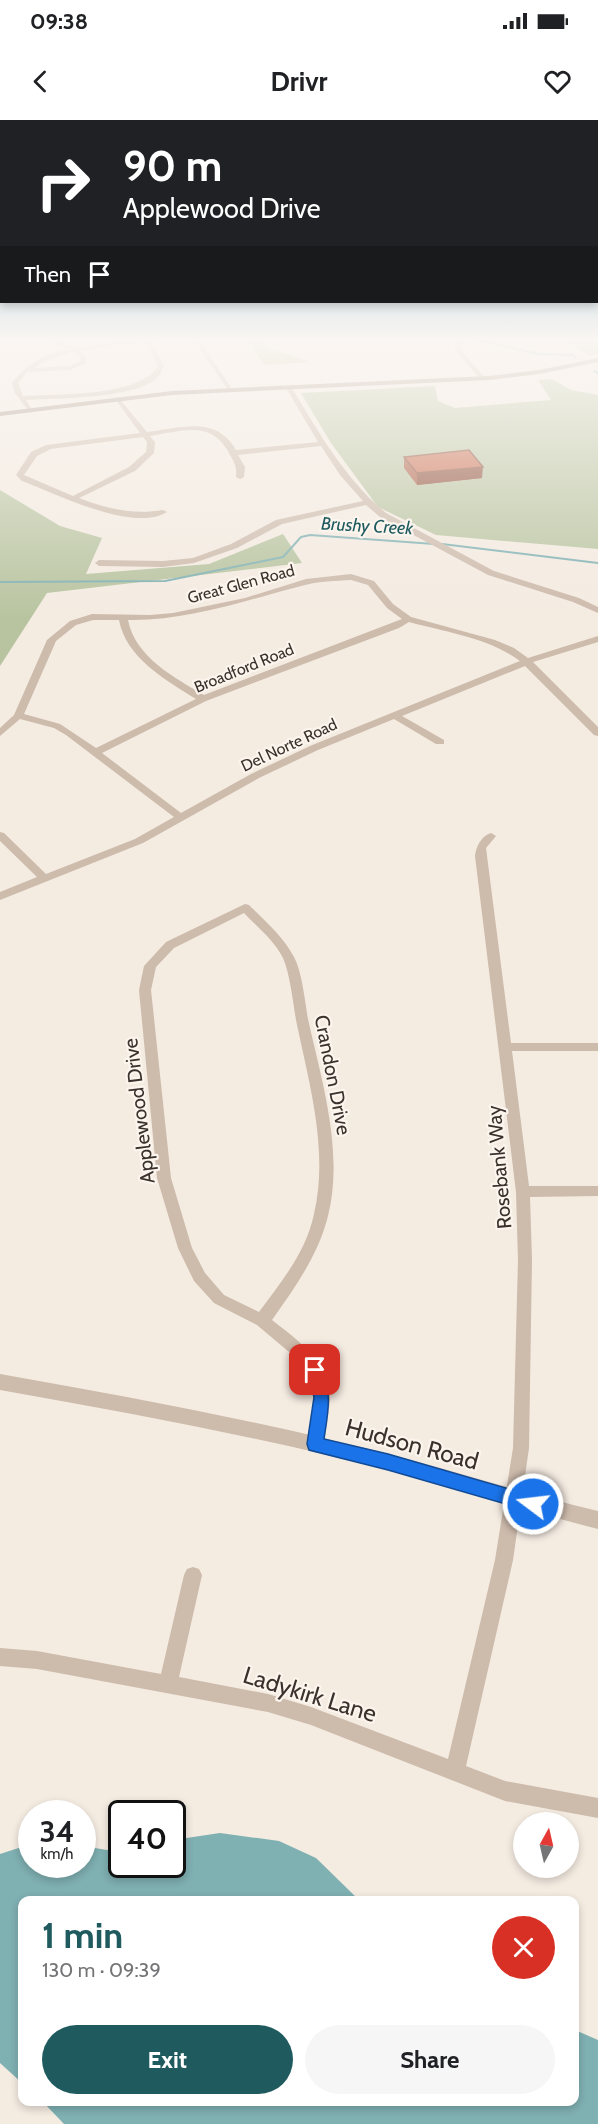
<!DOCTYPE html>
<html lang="en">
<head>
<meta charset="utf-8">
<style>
  body { margin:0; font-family:Cabin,sans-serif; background:#f6f6f6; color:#202124; height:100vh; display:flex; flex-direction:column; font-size:22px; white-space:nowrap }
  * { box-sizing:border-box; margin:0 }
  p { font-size:20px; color:#757577 }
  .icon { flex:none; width:33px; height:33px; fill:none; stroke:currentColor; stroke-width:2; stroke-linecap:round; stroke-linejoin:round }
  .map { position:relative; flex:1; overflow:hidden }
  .drawer { position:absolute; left:18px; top:1776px; width:561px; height:210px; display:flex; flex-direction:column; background:#fff; border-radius:12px; box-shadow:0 3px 9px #0003 }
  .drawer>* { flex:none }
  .top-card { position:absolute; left:0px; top:0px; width:598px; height:183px; box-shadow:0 3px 9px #0003; background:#202124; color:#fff; overflow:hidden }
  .needle { width:39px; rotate:8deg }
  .controls { position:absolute; left:513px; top:1692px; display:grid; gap:12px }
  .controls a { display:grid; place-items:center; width:66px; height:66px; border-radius:50%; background:#fff; box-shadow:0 3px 9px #0003; font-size:30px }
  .speed { position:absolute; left:18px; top:1680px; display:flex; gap:12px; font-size:30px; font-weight:700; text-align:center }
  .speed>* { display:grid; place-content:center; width:78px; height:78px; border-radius:50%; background:#fff; box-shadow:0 3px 9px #0003; line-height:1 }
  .speed small { font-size:15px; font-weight:400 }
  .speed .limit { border:3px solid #111; border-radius:9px; background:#fff; color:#111 }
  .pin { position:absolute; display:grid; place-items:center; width:51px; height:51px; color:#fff; margin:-26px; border-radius:12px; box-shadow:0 3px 9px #0006 }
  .me { position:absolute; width:66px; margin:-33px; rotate:285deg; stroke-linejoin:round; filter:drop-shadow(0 0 4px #0008) }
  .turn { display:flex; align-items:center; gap:21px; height:126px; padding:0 24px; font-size:27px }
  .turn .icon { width:78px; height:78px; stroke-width:2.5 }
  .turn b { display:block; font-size:42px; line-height:51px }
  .then { display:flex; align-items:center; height:57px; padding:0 24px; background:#0003; gap:12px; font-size:22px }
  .round { display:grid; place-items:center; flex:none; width:63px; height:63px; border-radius:32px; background:#f6f6f6 }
  .headline { display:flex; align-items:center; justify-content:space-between; height:102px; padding:0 24px }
  h1 { font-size:36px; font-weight:800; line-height:45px; color:#1f5a5e }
  .primary-button { display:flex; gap:12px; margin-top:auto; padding:12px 24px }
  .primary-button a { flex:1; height:69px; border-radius:36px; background:#1f5a5e; color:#fff; font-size:24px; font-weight:800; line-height:69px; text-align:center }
  .primary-button a+a { background:#f6f6f6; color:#202124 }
  .status { display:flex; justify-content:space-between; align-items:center; height:42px; padding:0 30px; background:#fff; direction:ltr }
  .status svg { height:16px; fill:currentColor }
  header { display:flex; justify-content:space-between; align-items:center; height:78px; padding:0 24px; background:#fff; font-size:27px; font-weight:800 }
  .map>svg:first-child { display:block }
  .green { fill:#b8c4a0 }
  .water { fill:#7fb0b2 }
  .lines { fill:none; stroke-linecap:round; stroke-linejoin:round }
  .stream { stroke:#7fb0b2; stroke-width:2 }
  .minor { fill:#cdbbac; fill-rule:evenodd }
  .tertiary { fill:#cdbbac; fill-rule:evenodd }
  .secondary { fill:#a18a7d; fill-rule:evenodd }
  .wall { fill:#ac5a40 }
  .shaded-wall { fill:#8c4a34 }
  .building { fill:#c8694b; stroke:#8c4a34; stroke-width:1.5 }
  .route { fill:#1a73e8; stroke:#114b97; stroke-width:1.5 }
  .labels { text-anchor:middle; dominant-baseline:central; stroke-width:4.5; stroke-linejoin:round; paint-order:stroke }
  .far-street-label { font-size:16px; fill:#3b302b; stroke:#fbf5ee }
  .far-water-label { font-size:18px; font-style:italic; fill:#1f5a5e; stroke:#fbf5ee }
  .street-label { font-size:20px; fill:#3b302b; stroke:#fbf5ee }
  .near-street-label { font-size:24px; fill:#3b302b; stroke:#fbf5ee }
</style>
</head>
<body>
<div class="status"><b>09:38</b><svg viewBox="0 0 49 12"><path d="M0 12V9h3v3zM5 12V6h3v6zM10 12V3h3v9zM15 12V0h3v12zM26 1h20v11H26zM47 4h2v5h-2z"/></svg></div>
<header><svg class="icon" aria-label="back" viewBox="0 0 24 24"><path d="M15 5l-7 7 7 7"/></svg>Drivr<svg class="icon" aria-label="heart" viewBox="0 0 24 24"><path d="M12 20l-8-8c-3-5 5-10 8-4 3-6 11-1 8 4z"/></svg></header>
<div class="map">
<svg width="598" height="2004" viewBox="0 0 598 2004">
  <rect width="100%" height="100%" fill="#f4ebe1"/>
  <g class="green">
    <path d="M 247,218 L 261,218 L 270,228 L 310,242 L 264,245 Z"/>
    <path d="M 561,218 L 598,218 L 598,233 L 590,236 Z"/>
    <path d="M 552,259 L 571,270 L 598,275 L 598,429 L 436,415 L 378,387 L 331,323 L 301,273 L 435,266 L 438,281 L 455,288 L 551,280 L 538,260 Z"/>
    <path d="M 0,370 L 60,406 L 102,418 L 86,454 L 209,444 L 283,414 L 302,443 L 47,473 L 0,546 Z"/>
  </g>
  <g class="water">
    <path d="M 220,1713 L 279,1721 L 316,1738 L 359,1780 L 22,1780 L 22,1963 L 0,1943 L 0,1734 L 31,1724 L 32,1744 L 82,1744 L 83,1726 L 107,1730 L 121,1728 L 122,1744 L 172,1744 L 173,1720 Z"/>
    <path d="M 575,1910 L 598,1920 L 598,2004 L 64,2004 L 43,1982 L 574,1982 Z"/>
  </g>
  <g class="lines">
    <g class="stream">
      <path d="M 473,219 L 538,234 L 573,235 L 576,238"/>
      <path d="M 594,251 L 598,253"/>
      <path d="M 442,424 L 598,443"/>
      <path d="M 0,462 L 165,461 L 283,437 L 301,417 L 310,415 L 434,424"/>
    </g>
    <g class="minor">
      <path d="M 44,218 L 54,218 L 75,228 L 136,219 L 178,218 L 152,222 L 164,246 C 162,250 160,255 157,258 C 135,279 57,278 26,280 L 33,291 L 30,293 L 15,273 L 12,263 C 26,244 45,234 68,229 ZM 145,222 L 158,246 C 141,277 56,274 23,276 L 18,263 L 27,252 L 70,250 L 86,243 L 86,236 L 79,231 ZM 73,232 L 80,237 L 81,241 L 69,246 L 34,248 L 45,241 Z"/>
      <path d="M 192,218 L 198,218 L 233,271 L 229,271 Z"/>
      <path d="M 459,218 L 466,218 L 460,225 L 461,230 L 485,258 L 485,260 L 481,260 L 455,230 L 454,225 Z"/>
      <path d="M 289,266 L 292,268 C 319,313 345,359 386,393 L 494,451 L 579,478 L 598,487 L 598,493 L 573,482 L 488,455 L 380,397 L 366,385 L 282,404 L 237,428 L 194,443 L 163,447 L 99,446 L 95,443 L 99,440 L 163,441 L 193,438 L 231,424 L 276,400 L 363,381 L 340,355 L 321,326 L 238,335 L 245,347 L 244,357 L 240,359 L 236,357 C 237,347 235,343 230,335 C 212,299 184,311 150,316 L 155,322 L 154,333 L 135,351 L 79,378 C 108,389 133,395 163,390 L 167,392 C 133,413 57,374 22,361 L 16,355 L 31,332 L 46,325 L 140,313 L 115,279 L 118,277 L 147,312 C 181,308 216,295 236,330 L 318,322 L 286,268 ZM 143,317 L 147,322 L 146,332 L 129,347 L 73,376 L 24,355 L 37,336 L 51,329 Z"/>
      <path d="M 351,454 L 374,461 L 393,484 L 411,497 L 495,520 L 514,528 L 528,538 L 598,516 L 598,522 L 533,542 L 598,607 L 598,616 L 594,615 L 525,546 L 402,596 L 444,620 L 444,624 L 436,624 L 394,599 L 318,630 L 259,658 L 143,723 L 0,780 L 0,772 L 37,757 L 0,721 L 0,712 L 4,713 L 46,754 L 135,719 L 174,697 L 66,615 L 54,608 L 20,599 L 0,616 L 0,608 L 14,595 L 47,520 L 70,501 L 92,494 L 150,495 L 173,493 L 245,478 L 306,459 ZM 351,460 L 368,465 L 387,488 L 402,499 L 204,575 C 175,558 135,537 128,500 C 189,501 246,480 305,465 C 319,461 336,461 351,460 ZM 93,500 L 119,500 C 126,538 166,560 196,579 L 96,628 L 60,604 L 24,594 L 56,521 L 76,505 ZM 409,502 C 446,512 489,518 520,541 L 310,626 L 251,654 L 181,693 L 102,633 L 206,581 L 399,508 Z"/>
      <path d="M 491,713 L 496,716 L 486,728 L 487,736 L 511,923 L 598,923 L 598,931 L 512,931 L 529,1066 L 598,1066 L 598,1076 L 530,1077 L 532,1140 L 529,1328 L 513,1440 L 466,1646 L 505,1661 L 598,1678 L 598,1698 L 505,1681 L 311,1605 L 268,1592 L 37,1549 L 0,1546 L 0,1528 L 37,1531 L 161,1554 L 184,1455 L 187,1449 L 193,1447 L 199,1449 L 202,1455 L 179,1557 L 268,1574 L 311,1587 L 448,1639 L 495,1440 L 513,1328 L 518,1140 L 516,1072 L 475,736 C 476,727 481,716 491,713 Z"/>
      <path d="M 245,784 L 249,785 C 265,801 283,816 294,837 C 302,852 305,881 308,899 C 322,962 344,1032 328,1096 C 318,1136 295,1167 272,1200 C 297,1220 331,1242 330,1279 C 329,1294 325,1310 323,1325 L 321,1330 L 315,1332 L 309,1330 L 307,1325 L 314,1277 L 308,1253 L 295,1237 L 257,1205 L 214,1183 L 194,1161 L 178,1128 L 157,1058 L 139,870 L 144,846 L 166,822 ZM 244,793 C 257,807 274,820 283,838 C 290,854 293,882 296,900 C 309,963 329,1030 314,1094 C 306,1132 282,1161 259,1192 L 224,1175 L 205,1153 L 192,1128 L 171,1058 L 151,870 L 156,847 L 174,828 Z"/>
    </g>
    <path class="tertiary" d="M 0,1254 C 130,1277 260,1301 388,1334 C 458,1352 527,1374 598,1391 L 598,1409 C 527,1391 458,1369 388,1350 C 260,1317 130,1293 0,1270 Z"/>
    <path class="secondary" d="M 598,238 L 598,242 L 539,254 L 489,260 L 172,275 L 0,296 L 0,292 L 172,271 L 489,256 L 539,250 Z"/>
  </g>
  <path class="wall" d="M 404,337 L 482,358 L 417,365 L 404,348 Z"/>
  <path class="shaded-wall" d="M 483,347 L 482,358 L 417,365 L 417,353 Z"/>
  <path class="building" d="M 469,330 L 483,347 L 417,353 L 404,337 Z"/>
  <linearGradient id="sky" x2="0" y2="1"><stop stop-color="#7eb2d2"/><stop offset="0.44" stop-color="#faf6f2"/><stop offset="1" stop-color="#faf6f2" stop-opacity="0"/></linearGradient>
  <rect width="598" height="499" fill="url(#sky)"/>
  <path class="route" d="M 315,1243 L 320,1245 C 333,1270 328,1293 324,1319 L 388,1334 L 533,1376 L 539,1379 L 541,1384 L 539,1390 L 533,1392 L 388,1350 L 309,1330 L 307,1324 L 314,1277 L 307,1250 L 309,1245 Z"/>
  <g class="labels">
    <g class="far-street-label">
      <text transform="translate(241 464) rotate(-15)">Great Glen Road</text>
      <text transform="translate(244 548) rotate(-22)">Broadford Road</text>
      <text transform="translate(289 625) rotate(-25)">Del Norte Road</text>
    </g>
    <g class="far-water-label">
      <text transform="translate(367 406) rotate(3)">Brushy Creek</text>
    </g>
    <g class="street-label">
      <text transform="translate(333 955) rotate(79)">Crandon Drive</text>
      <text transform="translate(139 991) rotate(-97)">Applewood Drive</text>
      <text transform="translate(499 1047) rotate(-95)">Rosebank Way</text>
    </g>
    <g class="near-street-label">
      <text transform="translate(412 1324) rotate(15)">Hudson Road</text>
      <text transform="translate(310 1574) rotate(17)">Ladykirk Lane</text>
    </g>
  </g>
</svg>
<div class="controls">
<a><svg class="needle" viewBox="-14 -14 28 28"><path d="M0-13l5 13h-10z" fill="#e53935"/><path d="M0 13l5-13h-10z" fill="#757577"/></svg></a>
</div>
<div class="speed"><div>34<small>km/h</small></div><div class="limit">40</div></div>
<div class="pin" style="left:315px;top:1250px;background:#d93025"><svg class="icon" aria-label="arrive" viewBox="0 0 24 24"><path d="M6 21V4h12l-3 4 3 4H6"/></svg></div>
<svg class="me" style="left:533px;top:1384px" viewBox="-20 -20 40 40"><circle r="17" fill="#1a73e8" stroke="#fff" stroke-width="3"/><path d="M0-11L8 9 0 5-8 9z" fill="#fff"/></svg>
<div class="top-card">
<div class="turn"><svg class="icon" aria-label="right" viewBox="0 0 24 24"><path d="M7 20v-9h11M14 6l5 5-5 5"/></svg><div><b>90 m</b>Applewood Drive</div></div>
<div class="then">Then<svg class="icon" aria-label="arrive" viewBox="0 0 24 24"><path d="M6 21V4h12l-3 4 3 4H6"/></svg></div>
</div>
<section class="drawer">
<div class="headline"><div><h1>1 min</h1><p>130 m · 09:39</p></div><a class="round" style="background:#d93025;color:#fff"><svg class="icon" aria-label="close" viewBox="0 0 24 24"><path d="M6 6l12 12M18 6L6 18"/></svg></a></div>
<div class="primary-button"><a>Exit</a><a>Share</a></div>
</section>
</div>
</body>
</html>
